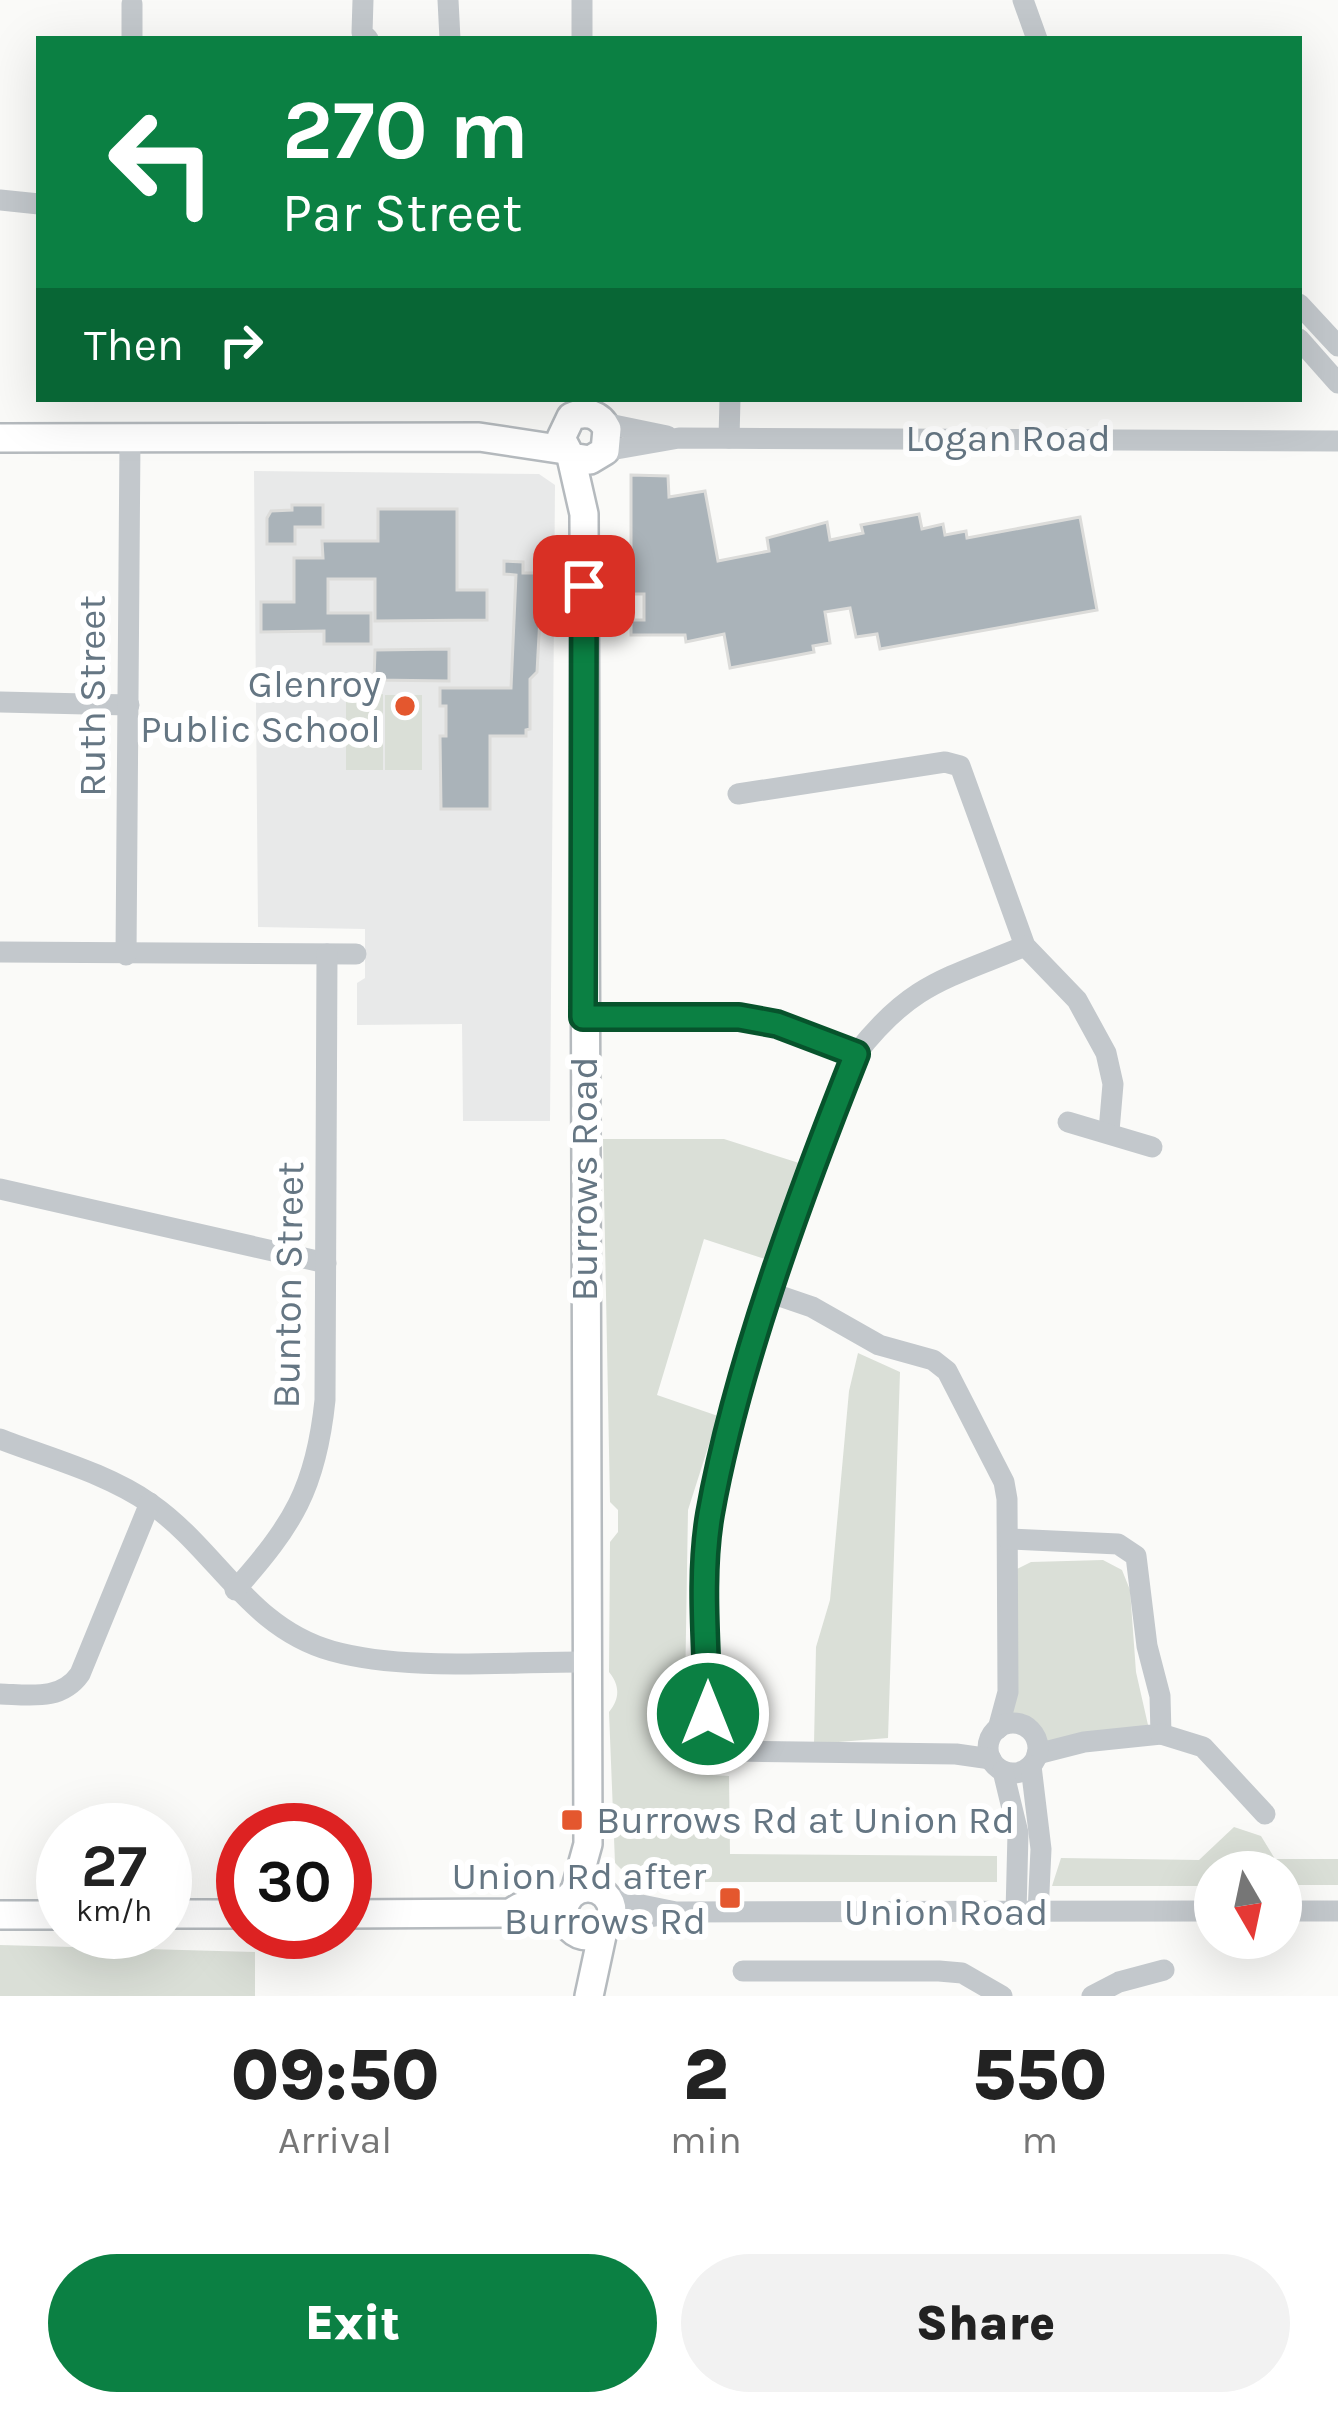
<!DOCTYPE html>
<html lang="en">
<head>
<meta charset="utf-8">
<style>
  body { margin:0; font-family:Karla,sans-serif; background:#f2f2f2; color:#222; height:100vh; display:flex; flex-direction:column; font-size:45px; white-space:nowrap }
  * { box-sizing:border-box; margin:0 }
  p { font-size:39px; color:#767676 }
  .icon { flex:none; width:66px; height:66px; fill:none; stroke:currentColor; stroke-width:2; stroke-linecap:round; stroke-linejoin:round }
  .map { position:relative; height:1996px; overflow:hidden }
  .side { display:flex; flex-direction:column; background:#fff; flex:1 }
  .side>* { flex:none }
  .guide { position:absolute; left:36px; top:36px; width:1266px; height:366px; border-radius:0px; box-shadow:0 12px 48px #0002; background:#0b8043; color:#fff; overflow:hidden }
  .needle { width:78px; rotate:171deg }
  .tools { position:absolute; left:1194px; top:1851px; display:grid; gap:24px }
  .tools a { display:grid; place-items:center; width:108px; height:108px; border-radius:50%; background:#fff; box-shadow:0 12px 48px #0002; font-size:60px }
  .speed { position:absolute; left:36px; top:1803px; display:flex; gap:24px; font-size:60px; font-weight:700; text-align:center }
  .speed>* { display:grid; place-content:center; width:156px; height:156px; border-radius:50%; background:#fff; box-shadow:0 12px 48px #0002; line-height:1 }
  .speed small { font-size:30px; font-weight:400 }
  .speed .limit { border:18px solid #d22; background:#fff; color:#111 }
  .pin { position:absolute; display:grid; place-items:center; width:102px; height:102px; color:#fff; margin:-51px; border-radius:24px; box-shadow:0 6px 18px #0006 }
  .me { position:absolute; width:132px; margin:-66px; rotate:0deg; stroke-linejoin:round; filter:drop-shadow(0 0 9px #0008) }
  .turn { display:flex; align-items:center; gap:42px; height:252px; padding:0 48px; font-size:54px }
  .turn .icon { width:156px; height:156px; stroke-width:2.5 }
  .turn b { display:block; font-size:84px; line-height:102px }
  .then { display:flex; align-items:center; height:114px; padding:0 48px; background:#0003; gap:24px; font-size:45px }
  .eta { display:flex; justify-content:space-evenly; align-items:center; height:204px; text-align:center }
  .eta b { font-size:72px; font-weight:800; line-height:84px }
  .action { display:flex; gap:24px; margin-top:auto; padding:24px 48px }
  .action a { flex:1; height:138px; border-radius:72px; background:#0b8043; color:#fff; font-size:48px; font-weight:800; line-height:138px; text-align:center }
  .action a+a { background:#f2f2f2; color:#222 }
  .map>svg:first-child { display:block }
  .built { fill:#e8e9e9 }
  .green { fill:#dadfd7 }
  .building { fill:#aab3b9; stroke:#dcdcda; stroke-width:3 }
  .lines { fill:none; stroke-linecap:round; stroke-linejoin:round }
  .major-casing { stroke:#b5babe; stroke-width:32 }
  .minor { stroke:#c3c8cc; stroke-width:21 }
  .major { stroke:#fff; stroke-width:27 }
  .route-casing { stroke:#07532c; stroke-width:30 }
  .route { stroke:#0b8043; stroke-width:21 }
  .poi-dot { fill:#e4572e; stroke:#fff; stroke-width:4.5 }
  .labels { text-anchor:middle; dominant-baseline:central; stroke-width:12; stroke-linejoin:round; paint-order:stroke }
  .street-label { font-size:39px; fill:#657683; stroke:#fff }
  .poi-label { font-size:39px; fill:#657683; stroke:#fff; text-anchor:end }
</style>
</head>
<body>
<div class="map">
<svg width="1338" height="1996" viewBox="0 0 1338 1996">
  <rect width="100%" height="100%" fill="#fafaf8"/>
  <path class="built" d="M 254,471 L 539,474 L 555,485 L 550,1121 L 463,1121 L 462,1024 L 357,1025 L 357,983 L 365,978 L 365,929 L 258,927 Z"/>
  <g class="green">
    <rect x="346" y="694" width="37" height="76"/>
    <rect x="385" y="695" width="37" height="75"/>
    <path d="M 603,1139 L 724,1139 L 799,1163 L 765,1259 L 704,1239 L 657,1395 L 718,1416 L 688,1510 L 684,1752 L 712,1775 L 729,1776 L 730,1854 L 997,1856 L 997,1882 L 634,1882 L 615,1863 L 609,1712 C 620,1699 620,1685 609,1672 L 610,1542 L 618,1532 L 618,1510 L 610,1502 Z"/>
    <path d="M 858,1353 L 900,1372 L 888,1738 L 814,1744 L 816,1647 L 830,1600 L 849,1391 Z"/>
    <path d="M 1103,1560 L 1122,1570 L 1130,1590 L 1136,1672 L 1148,1725 L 1045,1745 L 1014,1722 L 1009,1709 L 1013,1571 L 1031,1562 Z"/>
    <path d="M 1234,1827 L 1261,1836 L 1275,1859 L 1338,1859 L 1338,1885 L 1281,1885 L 1281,1872 L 1215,1872 L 1215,1886 L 1052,1886 L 1061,1858 L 1199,1860 Z"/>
    <path d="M 0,1945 L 255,1952 L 255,1996 L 0,1996 Z"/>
  </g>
  <g class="building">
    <path d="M 631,475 L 668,476 L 669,497 L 705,491 L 718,561 L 769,551 L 767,538 L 827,522 L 830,540 L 863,533 L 861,525 L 919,514 L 922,529 L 943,524 L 945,535 L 966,531 L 967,538 L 1080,517 L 1097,610 L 880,649 L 877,634 L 856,637 L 850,608 L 825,612 L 830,643 L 813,646 L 814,652 L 730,668 L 724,634 L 686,642 L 685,635 L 631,635 L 631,620 L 644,620 L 644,594 L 631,594 Z"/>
    <path d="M 292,505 L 323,505 L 323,527 L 295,527 L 295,544 L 267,544 L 267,518 L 271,511 L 292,510 Z"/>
    <path d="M 378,509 L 457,509 L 457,590 L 487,590 L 487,620 L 375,621 L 375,579 L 328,579 L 328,613 L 371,613 L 371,644 L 324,644 L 324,631 L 261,632 L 261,602 L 294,602 L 294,558 L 323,558 L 322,541 L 378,541 Z"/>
    <path d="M 504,561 L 523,562 L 523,573 L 538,573 L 542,580 L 537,672 L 530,679 L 530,729 L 526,730 L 526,736 L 490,736 L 490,809 L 441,809 L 440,736 L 446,736 L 446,706 L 440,706 L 440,688 L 511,688 L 516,575 L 504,574 Z"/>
    <path d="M 449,649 L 449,681 L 374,680 L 375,650 Z"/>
  </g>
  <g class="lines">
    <g class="major-casing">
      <g id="major">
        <path d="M 0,438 L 479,437 L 565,450"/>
        <path d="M 571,457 L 590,460 L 605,451 L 607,429 C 600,414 586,410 571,417 L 561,438 L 571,457 L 584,514 L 588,1844 L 575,1891"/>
        <circle cx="588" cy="1912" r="24"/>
        <path d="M 165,1914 L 243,1914"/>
        <path d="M 345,1914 L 510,1913 L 520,1907 L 566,1900"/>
        <path d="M 0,1915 L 63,1915"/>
        <path d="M 589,1996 L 603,1931"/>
      </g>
    </g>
    <g class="minor">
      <path d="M 363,0 L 362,33 L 368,39"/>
      <path d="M 448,0 L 450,39"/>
      <path d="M 582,0 L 582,39"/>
      <path d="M 1023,0 L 1037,39"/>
      <path d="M 132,4 L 132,39"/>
      <path d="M 0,200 L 39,204"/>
      <path d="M 1299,304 L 1338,346"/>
      <path d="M 1299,339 L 1338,383"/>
      <path d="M 604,423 L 667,436"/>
      <path d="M 729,438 L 730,399"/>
      <path d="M 605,451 L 679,438 L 1338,441"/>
      <path d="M 0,702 L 129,705"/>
      <path d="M 738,794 L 945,762 L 960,766 L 1025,946 L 1077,1000 L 1106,1053 L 1113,1084 L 1109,1131"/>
      <path d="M 0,952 L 356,954"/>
      <path d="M 126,955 L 130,438"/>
      <path d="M 583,1017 L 739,1017 L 777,1024 L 856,1054"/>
      <path d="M 1068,1122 L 1152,1147"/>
      <path d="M 0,1189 L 326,1263"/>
      <path d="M 771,1293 L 812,1307 L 879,1345 L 933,1360 L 947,1371 L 1004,1482 L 1007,1499 L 1008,1692 L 998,1729"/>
      <path d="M 0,1439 C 49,1458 107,1473 151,1504 C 217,1550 249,1628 332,1651 C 408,1672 508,1661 587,1662"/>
      <path d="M 1008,1539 L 1118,1544 L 1136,1556 L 1147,1646 L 1160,1696 L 1161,1734 L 1084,1742 L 1037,1754"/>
      <path d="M 235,1590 C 293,1525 316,1488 325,1400 L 327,954"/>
      <path d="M 0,1694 C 31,1695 61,1701 80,1674 L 150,1503"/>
      <circle cx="1013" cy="1748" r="25"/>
      <path d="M 1161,1734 L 1203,1747 L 1265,1814"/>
      <path d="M 991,1759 L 956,1754 L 734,1751 C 714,1745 710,1734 708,1715 L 709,1516 L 736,1405 L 771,1293 L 856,1054 C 911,983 946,979 1025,946"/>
      <path d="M 1031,1766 L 1041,1849 L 1038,1913"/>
      <path d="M 1003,1771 L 1018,1833 L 1016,1913"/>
      <path d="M 607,1898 L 676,1912 L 1215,1911"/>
      <path d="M 1281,1911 L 1338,1911"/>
      <path d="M 608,1926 L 664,1914"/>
      <path d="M 743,1971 L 939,1971 L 962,1973 L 1002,1996"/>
      <path d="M 1092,1996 L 1119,1982 L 1164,1970"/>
    </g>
    <use href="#major" class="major"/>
  </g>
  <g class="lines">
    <g class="route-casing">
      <path id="route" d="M 584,586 L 583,1017 L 739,1017 L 777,1024 L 856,1054 C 801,1192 736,1368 710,1514 C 699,1578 707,1650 708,1714"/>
    </g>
    <use href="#route" class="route"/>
  </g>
  <g class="poi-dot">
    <circle cx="405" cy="706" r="12"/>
    <rect x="560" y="1808" width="24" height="24" rx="6"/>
    <rect x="718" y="1886" width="24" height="24" rx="6"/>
  </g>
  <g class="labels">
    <g class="street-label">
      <text x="1008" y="438">Logan Road</text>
      <text transform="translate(92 696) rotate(-90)">Ruth Street</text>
      <text transform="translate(584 1179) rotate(-90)">Burrows Road</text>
      <text transform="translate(288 1285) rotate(-89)">Bunton Street</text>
      <text x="946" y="1912">Union Road</text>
    </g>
    <g class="poi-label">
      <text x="381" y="684">Glenroy<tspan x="381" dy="45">Public School</tspan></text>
      <text x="596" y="1820" text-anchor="start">Burrows Rd at Union Rd</text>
      <text x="706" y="1876">Union Rd after<tspan x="706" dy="45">Burrows Rd</tspan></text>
    </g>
  </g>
</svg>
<div class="tools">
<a><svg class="needle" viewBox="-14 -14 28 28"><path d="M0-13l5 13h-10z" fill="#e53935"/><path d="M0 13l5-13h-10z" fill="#767676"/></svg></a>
</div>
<div class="speed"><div>27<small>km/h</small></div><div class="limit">30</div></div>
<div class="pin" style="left:584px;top:586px;background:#d93025"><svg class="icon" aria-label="arrive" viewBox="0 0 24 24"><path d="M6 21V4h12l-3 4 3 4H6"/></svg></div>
<svg class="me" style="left:708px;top:1714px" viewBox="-20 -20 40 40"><circle r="17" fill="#0b8043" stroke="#fff" stroke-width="3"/><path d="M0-11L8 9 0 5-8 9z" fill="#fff"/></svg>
<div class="guide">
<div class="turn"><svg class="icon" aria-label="left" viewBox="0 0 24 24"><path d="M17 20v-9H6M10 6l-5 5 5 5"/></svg><div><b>270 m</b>Par Street</div></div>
<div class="then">Then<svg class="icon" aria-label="right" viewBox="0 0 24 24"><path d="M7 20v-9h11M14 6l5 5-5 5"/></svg></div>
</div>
</div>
<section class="side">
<div class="eta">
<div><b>09:50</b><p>Arrival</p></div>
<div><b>2</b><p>min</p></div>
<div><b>550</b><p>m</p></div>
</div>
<div class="action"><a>Exit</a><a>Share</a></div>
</section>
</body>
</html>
